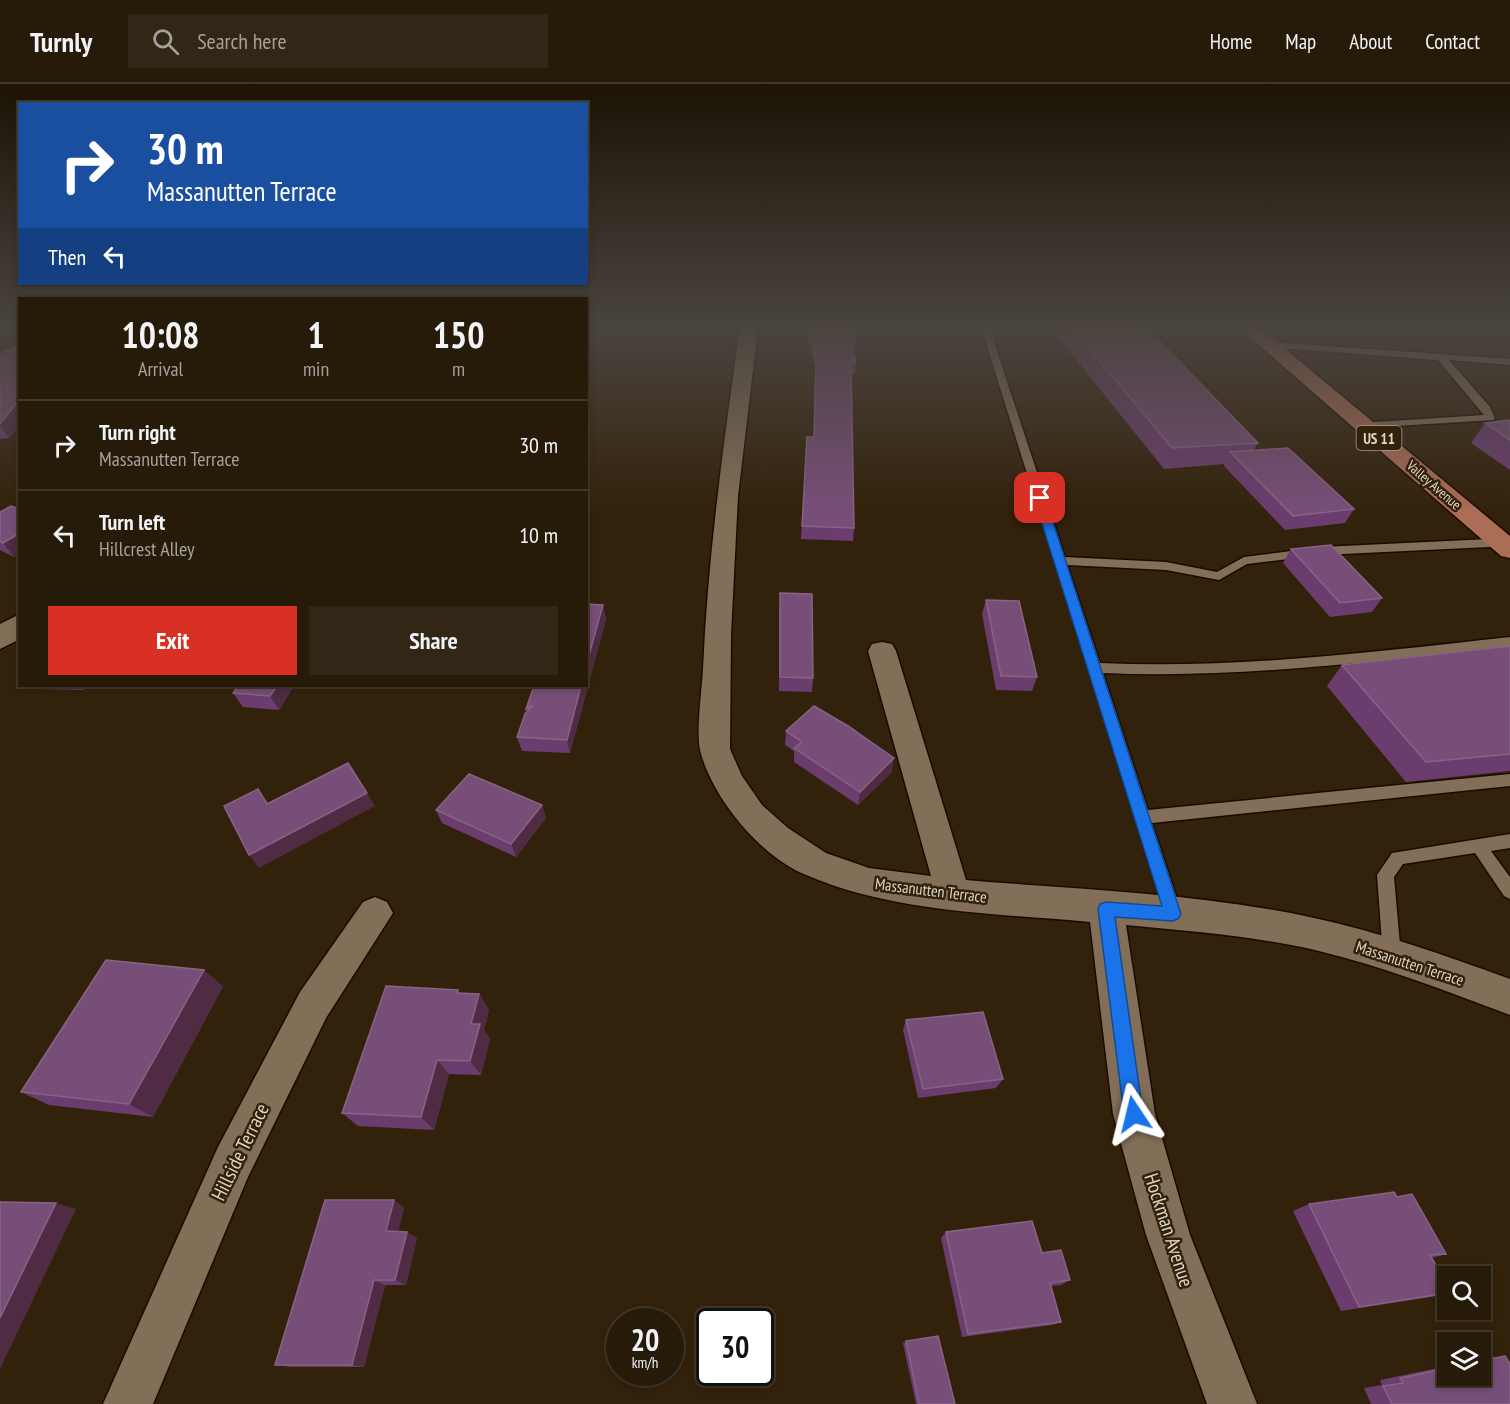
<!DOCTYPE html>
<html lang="en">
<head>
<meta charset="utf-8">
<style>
  body { margin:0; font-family:"PT Sans Narrow",sans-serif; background:#322716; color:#f1f3f6; height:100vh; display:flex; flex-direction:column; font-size:22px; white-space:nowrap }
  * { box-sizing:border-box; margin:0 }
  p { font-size:20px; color:#a4a19c }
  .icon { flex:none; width:33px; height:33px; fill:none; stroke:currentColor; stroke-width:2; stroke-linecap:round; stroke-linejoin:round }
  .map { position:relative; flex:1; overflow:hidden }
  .panel { position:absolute; left:18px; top:213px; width:570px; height:390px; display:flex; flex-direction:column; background:#261a08; border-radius:0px; box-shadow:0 3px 9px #0003,0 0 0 2px #423829 }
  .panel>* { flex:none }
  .top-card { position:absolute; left:18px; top:18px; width:570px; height:183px; border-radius:0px; box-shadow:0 3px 9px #0003,0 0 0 2px #423829; background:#1a4fa0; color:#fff; overflow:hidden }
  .controls { position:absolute; left:1437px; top:1182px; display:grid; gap:12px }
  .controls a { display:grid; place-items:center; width:54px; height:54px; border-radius:0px; background:#261a08; box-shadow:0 3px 9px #0003,0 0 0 2px #423829; font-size:30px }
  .speed { position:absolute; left:606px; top:1224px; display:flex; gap:12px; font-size:30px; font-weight:700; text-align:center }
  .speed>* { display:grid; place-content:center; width:78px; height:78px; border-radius:50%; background:#261a08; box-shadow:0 3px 9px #0003,0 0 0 2px #423829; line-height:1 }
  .speed small { font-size:15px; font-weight:400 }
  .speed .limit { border:3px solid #111; border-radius:9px; background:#fff; color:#111 }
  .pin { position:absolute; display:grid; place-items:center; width:51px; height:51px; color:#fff; margin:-26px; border-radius:12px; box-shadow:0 3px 9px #0006 }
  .me { position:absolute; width:66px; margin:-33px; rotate:350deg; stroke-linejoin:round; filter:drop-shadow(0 0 4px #0008) }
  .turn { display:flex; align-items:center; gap:21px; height:126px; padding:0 30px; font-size:27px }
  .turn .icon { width:78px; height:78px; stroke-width:2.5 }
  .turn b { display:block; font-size:42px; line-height:51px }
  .then { display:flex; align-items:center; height:57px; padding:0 30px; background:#0003; gap:12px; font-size:22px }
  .eta { display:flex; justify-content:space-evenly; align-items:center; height:102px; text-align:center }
  .eta b { font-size:36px; font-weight:600; line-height:42px }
  .primary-button { display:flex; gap:12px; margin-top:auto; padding:12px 30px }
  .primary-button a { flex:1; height:69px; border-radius:0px; background:#d93025; color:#fff; font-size:24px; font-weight:600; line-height:69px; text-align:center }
  .primary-button a+a { background:#322716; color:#f1f3f6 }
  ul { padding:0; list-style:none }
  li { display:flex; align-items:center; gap:18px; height:90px; padding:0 30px; border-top:2px solid #423829 }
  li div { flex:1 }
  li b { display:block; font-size:22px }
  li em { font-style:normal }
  header { display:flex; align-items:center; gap:36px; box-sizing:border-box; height:84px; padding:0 30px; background:#261a08; border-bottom:2px solid #423829 }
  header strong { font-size:28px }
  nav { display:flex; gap:33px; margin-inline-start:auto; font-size:21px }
  .search { width:420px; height:54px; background:#322716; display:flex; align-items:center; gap:15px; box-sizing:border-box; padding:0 21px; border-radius:0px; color:#a4a19c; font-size:22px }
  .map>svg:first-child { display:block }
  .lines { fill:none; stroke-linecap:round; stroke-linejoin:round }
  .lane-casing { stroke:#1a0b00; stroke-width:3 }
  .street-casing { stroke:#1a0b00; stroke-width:3 }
  .secondary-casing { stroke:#1a0b00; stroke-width:3 }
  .primary-casing { stroke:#1a0b00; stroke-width:3 }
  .lane { fill:#836f57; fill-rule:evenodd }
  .street { fill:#836f57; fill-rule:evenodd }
  .secondary { fill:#836f57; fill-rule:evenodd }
  .primary { fill:#ab6d55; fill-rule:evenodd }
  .wall { fill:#6b3d6f }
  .shaded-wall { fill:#4f2c43 }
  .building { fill:#774e78; stroke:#886384; stroke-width:1.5 }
  .route { fill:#1a73e8; stroke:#114b97; stroke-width:1.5 }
  .labels { text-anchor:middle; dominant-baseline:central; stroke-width:5; stroke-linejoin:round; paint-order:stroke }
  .far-street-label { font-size:14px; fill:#dfd4c7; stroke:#33220b }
  .shield { fill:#33220b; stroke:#ab9f8f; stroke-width:1.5 }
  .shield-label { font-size:15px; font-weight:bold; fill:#dfd4c7 }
  .street-label { font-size:16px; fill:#dfd4c7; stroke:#33220b }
  .near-street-label { font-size:20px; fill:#dfd4c7; stroke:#33220b }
</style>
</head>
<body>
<header>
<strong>Turnly</strong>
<div class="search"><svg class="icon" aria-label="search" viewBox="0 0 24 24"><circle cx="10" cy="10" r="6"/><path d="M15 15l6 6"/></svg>Search here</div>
<nav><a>Home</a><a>Map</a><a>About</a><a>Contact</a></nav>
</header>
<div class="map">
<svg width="1510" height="1320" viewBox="0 0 1510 1320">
  <rect width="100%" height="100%" fill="#33220b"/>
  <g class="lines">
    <g class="lane-casing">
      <g id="lane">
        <path d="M 981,243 L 989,243 L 1065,473 L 1166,478 L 1217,488 L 1244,473 L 1322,463 L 1510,454 L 1510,462 L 1322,471 L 1247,480 L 1219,496 L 1166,486 L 1067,481 L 1100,579 C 1237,585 1373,568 1510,553 L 1510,563 C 1374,577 1240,595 1103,589 L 1148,726 L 1510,690 L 1510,702 L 1152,739 L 1182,830 L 1179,836 L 1173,838 L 1167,836 Z"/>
        <path d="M 1269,258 L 1510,275 L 1510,281 L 1449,276 L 1490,323 L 1495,334 L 1494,336 L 1363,344 L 1358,341 L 1359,339 L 1484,331 L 1438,276 L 1266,263 L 1266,259 Z"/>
        <path d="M 1510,750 L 1510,764 L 1491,767 L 1510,793 L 1510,815 L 1504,812 L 1475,769 L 1403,780 L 1394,793 L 1401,872 L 1398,878 L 1392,880 L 1386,878 L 1383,872 L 1377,791 L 1392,769 Z"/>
      </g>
    </g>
    <g class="street-casing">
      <g id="street">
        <path d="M 740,243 L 758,243 L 738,412 L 731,551 L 730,665 L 742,692 L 762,721 L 788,744 L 826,769 L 869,784 L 931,792 L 868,567 L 872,560 L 882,558 L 892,560 L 896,567 L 966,796 C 1082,806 1201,809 1314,834 C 1381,848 1446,872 1510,895 L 1510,931 C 1446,907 1382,882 1315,866 C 1253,852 1189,847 1126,841 L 1155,1030 L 1190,1151 L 1257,1320 L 1207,1320 L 1146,1151 L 1113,1030 L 1090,838 C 995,829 895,829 806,791 C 760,772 712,714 700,666 C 696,648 702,605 703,585 C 708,470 724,357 740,243 Z"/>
        <path d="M 375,813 L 387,818 L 393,829 L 326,934 L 248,1093 L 153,1320 L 103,1320 L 218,1063 L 300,908 L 363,818 Z"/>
      </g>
    </g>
    <g class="secondary-casing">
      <path id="secondary" d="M 20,530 L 20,555 L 0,565 L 0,540 Z"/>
    </g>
    <g class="primary-casing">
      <path id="primary" d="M 1238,243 L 1259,243 L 1510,452 L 1510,474 L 1501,472 Z"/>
    </g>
    <use href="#lane" class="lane"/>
    <use href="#street" class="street"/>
    <use href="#secondary" class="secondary"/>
    <use href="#primary" class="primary"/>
  </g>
  <g class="wall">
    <path d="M 804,243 L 857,243 L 856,266 L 853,265 L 856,278 L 855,290 L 851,290 L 854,444 L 853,457 L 801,455 L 807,353 L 814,353 L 815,283 Z"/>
    <path d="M 1050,243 L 1146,243 L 1258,359 L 1254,366 L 1354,425 L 1345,439 L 1285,446 L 1224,382 L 1224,380 L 1164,385 Z"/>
    <path d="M 1305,243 L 1369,243 L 1310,247 Z"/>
    <path d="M 20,261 L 20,341 L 9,354 L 0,355 L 0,272 Z"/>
    <path d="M 1510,336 L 1510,386 L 1471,359 L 1485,339 Z"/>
    <path d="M 0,428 L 14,473 L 0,466 Z"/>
    <path d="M 1291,465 L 1382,514 L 1372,528 L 1330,533 L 1283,479 Z"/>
    <path d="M 986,516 L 1037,593 L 1032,607 L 996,606 L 982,530 Z"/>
    <path d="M 603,521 L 606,535 L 570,669 L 522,667 L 517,653 L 527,627 L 526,625 Z"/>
    <path d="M 779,523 L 813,594 L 812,608 L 779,607 Z"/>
    <path d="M 1510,562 L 1510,687 L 1406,698 L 1327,602 L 1342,581 Z"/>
    <path d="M 39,602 L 87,602 L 84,606 L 42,605 Z"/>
    <path d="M 294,602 L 279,626 L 243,623 L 233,609 Z"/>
    <path d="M 786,647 L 892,688 L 858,721 L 794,678 L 794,667 L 785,661 Z"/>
    <path d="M 542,721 L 546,734 L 516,773 L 442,739 L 436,726 Z"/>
    <path d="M 223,902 L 153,1033 L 49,1021 L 21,1008 Z"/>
    <path d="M 458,906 L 460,909 L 479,910 L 489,926 L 484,946 L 490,955 L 481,991 L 449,990 L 434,1046 L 358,1042 L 342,1029 Z"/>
    <path d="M 906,936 L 1003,995 L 996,1004 L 918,1014 L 903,946 Z"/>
    <path d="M 1397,1113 L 1446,1170 L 1432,1174 L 1448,1209 L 1430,1213 L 1341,1227 L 1293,1127 L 1309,1120 Z"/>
    <path d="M 404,1123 L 398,1148 L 417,1154 L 406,1201 L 385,1201 L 364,1283 L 290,1283 L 275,1281 Z"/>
    <path d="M 946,1148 L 1042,1169 L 1070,1196 L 1061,1201 L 1051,1202 L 1061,1238 L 1052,1241 L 962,1253 L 941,1154 Z"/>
    <path d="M 906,1257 L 955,1320 L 916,1320 L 903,1259 Z"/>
    <path d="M 1505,1272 L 1510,1320 L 1371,1320 L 1364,1304 L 1382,1301 L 1380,1296 L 1448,1282 L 1448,1292 L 1480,1292 L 1480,1275 Z"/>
  </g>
  <g class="shaded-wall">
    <path d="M 20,315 L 20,341 L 9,354 L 0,342 L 0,340 Z"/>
    <path d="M 20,449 L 20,470 L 14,473 L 3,459 Z"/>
    <path d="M 603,521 L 606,535 L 570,669 L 567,656 L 581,602 L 586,602 L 586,582 Z"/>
    <path d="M 79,602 L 87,602 L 84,606 Z"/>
    <path d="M 277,602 L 294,602 L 279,626 L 270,612 Z"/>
    <path d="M 894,674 L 892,688 L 858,721 L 860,708 Z"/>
    <path d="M 258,705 L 268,718 L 277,733 L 267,720 Z"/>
    <path d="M 367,709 L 375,722 L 259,784 L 249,771 Z"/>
    <path d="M 542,721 L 546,734 L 516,773 L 511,760 Z"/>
    <path d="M 204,886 L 223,902 L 153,1033 L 129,1020 Z"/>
    <path d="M 479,910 L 489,926 L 484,946 L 490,955 L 481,991 L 470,977 L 471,940 Z"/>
    <path d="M 437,976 L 449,990 L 434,1046 L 421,1033 Z"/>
    <path d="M 394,1116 L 404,1123 L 397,1154 L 386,1147 Z"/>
    <path d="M 56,1119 L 76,1125 L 0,1285 L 0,1234 Z"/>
    <path d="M 407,1148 L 417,1154 L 406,1201 L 395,1196 Z"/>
    <path d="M 374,1196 L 385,1201 L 364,1283 L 352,1281 Z"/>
  </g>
  <g class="building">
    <path d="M 808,243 L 857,243 L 857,254 L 850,254 L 856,278 L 851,278 L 854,444 L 802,442 L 807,353 L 814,353 L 816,271 Z"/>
    <path d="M 1071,243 L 1146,243 L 1258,359 L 1172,364 Z"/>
    <path d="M 20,261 L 20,315 L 0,340 L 0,272 L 4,268 Z"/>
    <path d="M 1510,336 L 1510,356 L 1485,339 Z"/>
    <path d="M 1288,364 L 1354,425 L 1293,432 L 1230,368 Z"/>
    <path d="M 11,422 L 20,425 L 20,449 L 3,459 L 0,457 L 0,428 Z"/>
    <path d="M 1331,461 L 1382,514 L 1340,519 L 1291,465 Z"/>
    <path d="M 780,509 L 812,510 L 813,594 L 780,593 Z"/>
    <path d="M 986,516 L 1019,517 L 1037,593 L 1001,592 Z"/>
    <path d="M 586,520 L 603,521 L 586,582 Z"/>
    <path d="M 1510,562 L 1510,670 L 1426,678 L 1342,581 Z"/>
    <path d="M 238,602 L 277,602 L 270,612 L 233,609 Z"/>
    <path d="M 534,602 L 581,602 L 567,656 L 517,653 L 525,630 L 533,621 L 526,625 Z"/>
    <path d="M 814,622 L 848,642 L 894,674 L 860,708 L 794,664 L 802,658 L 786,647 Z"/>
    <path d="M 348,679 L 367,709 L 249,771 L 224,722 L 258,705 L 267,720 Z"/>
    <path d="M 469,690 L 542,721 L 511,760 L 436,726 Z"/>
    <path d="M 106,876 L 204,886 L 129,1020 L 21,1008 Z"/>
    <path d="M 386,902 L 458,906 L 457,909 L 479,910 L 471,940 L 480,940 L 470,977 L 437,976 L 421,1033 L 342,1029 Z"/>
    <path d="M 983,928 L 1003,995 L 923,1005 L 906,936 Z"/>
    <path d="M 1394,1108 L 1397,1113 L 1412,1110 L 1446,1170 L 1430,1171 L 1448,1202 L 1448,1209 L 1359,1223 L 1309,1120 Z"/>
    <path d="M 325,1116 L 394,1116 L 386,1147 L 407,1148 L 395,1196 L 374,1196 L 352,1281 L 275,1281 Z"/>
    <path d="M 0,1118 L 56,1119 L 0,1234 Z"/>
    <path d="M 1032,1137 L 1042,1169 L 1061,1166 L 1070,1196 L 1050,1199 L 1061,1238 L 968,1250 L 946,1148 Z"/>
    <path d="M 938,1252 L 955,1320 L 919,1320 L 906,1257 Z"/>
    <path d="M 1505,1272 L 1510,1280 L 1510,1320 L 1392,1320 L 1383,1302 L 1403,1299 L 1400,1294 L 1448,1284 L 1448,1292 L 1480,1292 L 1480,1277 Z"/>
  </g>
  <linearGradient id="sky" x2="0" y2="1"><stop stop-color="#1c1306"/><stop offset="0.57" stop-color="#4a443f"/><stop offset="1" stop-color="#4a443f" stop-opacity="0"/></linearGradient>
  <rect width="1510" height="428" fill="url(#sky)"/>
  <path class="route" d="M 1040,411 L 1045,414 L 1181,830 L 1178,835 L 1173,837 L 1115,833 L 1143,1030 L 1140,1037 L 1134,1039 L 1127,1037 L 1124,1030 L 1098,825 L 1100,820 L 1106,818 L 1162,822 L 1034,414 Z"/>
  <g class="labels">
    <g class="far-street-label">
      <text transform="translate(1434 401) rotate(41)">Valley Avenue</text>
    </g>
    <rect class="shield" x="1356.5" y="342" width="45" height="24" rx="4.5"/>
    <g class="shield-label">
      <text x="1379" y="354">US 11</text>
    </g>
    <g class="street-label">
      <text transform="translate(931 806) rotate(7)">Massanutten Terrace</text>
      <text transform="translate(1410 879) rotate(18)">Massanutten Terrace</text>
    </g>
    <g class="near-street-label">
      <text transform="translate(240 1068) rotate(-64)">Hillside Terrace</text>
      <text transform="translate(1169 1146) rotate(72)">Hockman Avenue</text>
    </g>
  </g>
</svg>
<div class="controls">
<a><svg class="icon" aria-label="search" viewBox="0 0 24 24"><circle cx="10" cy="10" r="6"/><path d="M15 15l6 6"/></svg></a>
<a><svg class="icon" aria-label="layers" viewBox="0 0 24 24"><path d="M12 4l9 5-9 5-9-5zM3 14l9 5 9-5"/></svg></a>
</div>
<div class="speed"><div>20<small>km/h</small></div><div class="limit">30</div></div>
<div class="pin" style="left:1040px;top:414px;background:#d93025"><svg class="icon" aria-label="arrive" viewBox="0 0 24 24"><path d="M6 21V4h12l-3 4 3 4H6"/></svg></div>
<svg class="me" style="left:1134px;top:1030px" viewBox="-20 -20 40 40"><path d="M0-17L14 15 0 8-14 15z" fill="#1a73e8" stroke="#fff" stroke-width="4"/></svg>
<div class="top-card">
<div class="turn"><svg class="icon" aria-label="right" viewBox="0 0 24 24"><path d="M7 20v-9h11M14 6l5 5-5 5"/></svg><div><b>30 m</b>Massanutten Terrace</div></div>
<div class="then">Then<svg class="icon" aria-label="left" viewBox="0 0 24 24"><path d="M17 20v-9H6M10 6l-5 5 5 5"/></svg></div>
</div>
<section class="panel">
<div class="eta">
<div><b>10:08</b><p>Arrival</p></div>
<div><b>1</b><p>min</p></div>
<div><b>150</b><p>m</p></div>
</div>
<ul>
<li><svg class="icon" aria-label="right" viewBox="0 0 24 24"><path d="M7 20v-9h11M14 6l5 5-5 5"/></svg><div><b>Turn right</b><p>Massanutten Terrace</p></div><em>30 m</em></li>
<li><svg class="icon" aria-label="left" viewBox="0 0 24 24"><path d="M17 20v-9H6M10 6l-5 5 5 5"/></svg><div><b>Turn left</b><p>Hillcrest Alley</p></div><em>10 m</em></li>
</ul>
<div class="primary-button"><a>Exit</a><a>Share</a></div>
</section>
</div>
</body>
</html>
